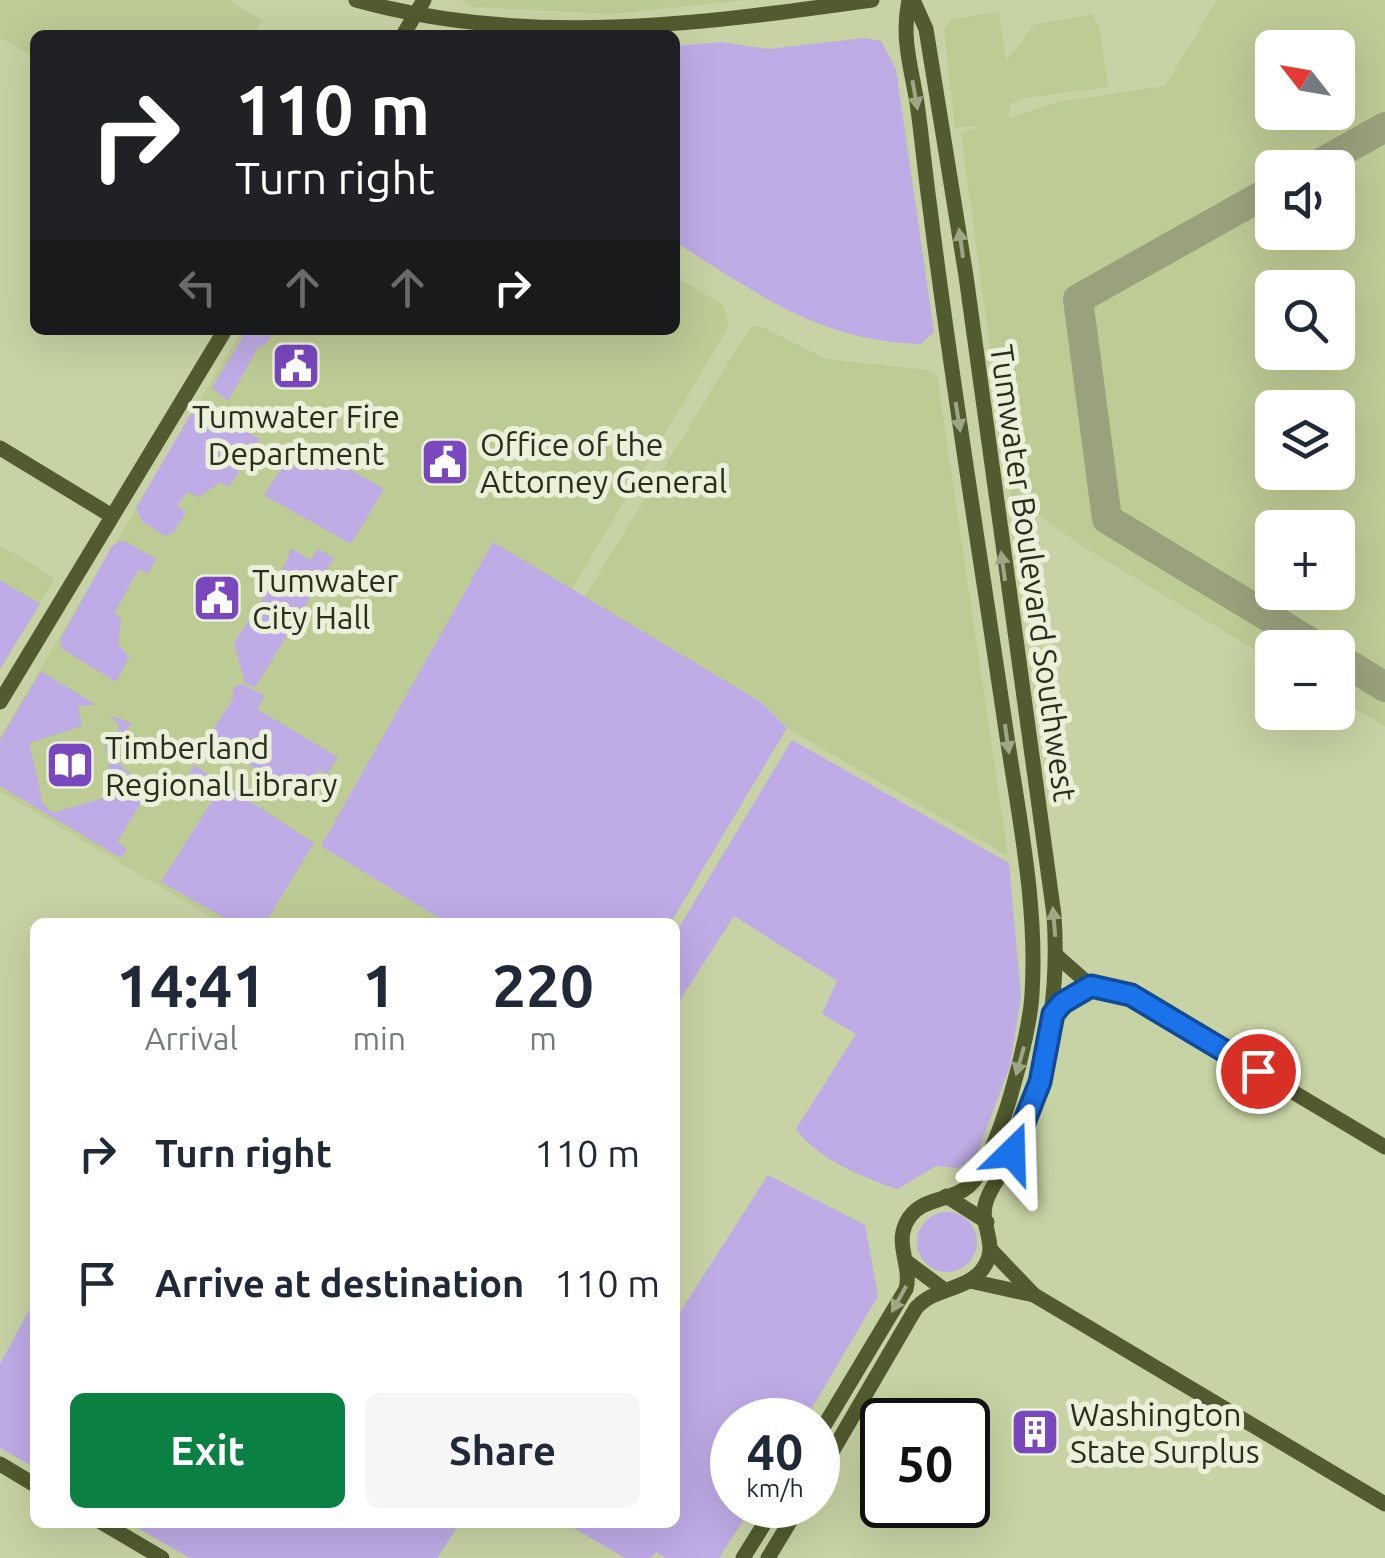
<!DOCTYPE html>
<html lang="en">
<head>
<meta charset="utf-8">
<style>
  body { margin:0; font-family:Ubuntu,sans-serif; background:#f6f6f7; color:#1f2937; height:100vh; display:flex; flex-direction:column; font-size:38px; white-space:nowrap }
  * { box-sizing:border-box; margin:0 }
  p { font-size:32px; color:#747a83 }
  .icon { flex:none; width:55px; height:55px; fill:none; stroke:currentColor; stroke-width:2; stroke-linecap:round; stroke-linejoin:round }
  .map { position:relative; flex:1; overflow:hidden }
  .side { position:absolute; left:30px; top:918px; width:650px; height:610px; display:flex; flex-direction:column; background:#fff; border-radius:15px; box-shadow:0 10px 40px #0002 }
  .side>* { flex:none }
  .top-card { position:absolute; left:30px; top:30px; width:650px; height:305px; border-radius:15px; box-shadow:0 10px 40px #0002; background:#202124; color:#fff; overflow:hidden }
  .needle { width:65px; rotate:301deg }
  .buttons { position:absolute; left:1255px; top:30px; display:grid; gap:20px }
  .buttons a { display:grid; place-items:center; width:100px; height:100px; border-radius:15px; background:#fff; box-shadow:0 10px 40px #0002; font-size:50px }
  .speed { position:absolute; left:710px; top:1398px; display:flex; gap:20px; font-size:50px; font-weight:700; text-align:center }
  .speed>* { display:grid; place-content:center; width:130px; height:130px; border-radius:50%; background:#fff; box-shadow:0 10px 40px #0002; line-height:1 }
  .speed small { font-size:25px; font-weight:400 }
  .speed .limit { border:5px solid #111; border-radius:15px; background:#fff; color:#111 }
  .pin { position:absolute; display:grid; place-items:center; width:85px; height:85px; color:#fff; margin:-42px; border:5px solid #fff; border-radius:50%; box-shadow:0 2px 10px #0007 }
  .me { position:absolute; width:110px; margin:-55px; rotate:22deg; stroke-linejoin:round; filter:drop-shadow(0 0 8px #0008) }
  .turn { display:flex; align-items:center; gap:35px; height:210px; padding:0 40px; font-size:45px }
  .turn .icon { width:130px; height:130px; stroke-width:2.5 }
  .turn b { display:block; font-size:70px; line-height:85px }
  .lanes { display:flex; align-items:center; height:95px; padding:0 40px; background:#0003; justify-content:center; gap:50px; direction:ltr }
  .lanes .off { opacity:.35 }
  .eta { display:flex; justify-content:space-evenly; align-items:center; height:170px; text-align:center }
  .eta b { font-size:60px; font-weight:700; line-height:70px }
  .primary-button { display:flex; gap:20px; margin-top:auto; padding:20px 40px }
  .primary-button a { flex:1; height:115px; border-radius:15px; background:#0b8043; color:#fff; font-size:40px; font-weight:700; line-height:115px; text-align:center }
  .primary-button a+a { background:#f6f6f7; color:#1f2937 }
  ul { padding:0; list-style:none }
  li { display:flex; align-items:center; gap:30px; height:130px; padding:0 40px }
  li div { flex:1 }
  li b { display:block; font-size:38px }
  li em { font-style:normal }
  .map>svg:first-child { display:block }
  .built { fill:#bdcb95; fill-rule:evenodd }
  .green { fill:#bfabe6 }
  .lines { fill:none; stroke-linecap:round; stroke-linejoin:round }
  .taxiway { stroke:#99a27c; stroke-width:30 }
  .secondary { stroke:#515b2f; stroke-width:15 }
  .oneway { fill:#9ea684 }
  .route-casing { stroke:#114b97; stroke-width:25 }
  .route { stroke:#1a73e8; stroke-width:18 }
  .labels { text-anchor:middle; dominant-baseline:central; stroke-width:10; stroke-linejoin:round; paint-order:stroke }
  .poi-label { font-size:32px; fill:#2a2e1c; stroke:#eaf0d9; text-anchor:start }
  .street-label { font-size:32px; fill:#2a2e1c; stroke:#eaf0d9 }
</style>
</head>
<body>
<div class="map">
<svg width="1385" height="1558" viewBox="0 0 1385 1558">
  <rect width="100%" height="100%" fill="#c7d3a4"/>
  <g class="built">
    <path d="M 0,0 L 228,0 L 262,20 L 254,35 L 35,35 L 35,58 L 0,37 Z"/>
    <path d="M 461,0 L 747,0 L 612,14 L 472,7 Z"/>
    <path d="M 1217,0 L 1385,0 L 1385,726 L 1338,699 L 1338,648 L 1272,648 L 1272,660 L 1082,546 L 1010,495 L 961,133 L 984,125 L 955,128 L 944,29 L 952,19 L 999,12 L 1006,62 L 1034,25 L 1092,14 L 1100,30 L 1108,87 L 1026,98 L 1010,104 L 1009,118 L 1058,102 L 1165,86 ZM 1272,48 L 1338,48 L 1338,112 L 1272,112 ZM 1272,168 L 1338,168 L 1338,232 L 1272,232 ZM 1272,288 L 1338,288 L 1338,352 L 1272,352 ZM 1272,408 L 1338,408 L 1338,472 L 1272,472 ZM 1272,528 L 1338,528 L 1338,592 L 1272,592 Z"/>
    <path d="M 675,276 L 723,305 L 729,326 L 571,590 L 493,542 L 322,845 L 446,922 L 219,922 L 0,791 L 0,737 L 242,330 L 675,330 Z"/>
    <path d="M 751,326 L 765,328 L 826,359 L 928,370 L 937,376 L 1008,856 L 787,728 L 761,702 L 584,598 Z"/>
    <path d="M 0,545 L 55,578 L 0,669 Z"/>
  </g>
  <g class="green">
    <path d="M 865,38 L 881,41 L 896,69 L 934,332 L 921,344 C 818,341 759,294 675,242 L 675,46 L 721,42 L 768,49 Z"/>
    <path d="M 247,330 L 275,330 L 264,346 L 259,346 L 228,401 L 212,388 Z"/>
    <path d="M 196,405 L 260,439 L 229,487 L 220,482 L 199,497 L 187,492 L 177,506 L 186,512 L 173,533 L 165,536 L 142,521 L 136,508 Z"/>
    <path d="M 300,441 L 384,489 L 351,544 L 264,495 Z"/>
    <path d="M 123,540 L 156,559 L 148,574 L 139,569 L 114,613 L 121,618 L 118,644 L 129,657 L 116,682 L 61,648 L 60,640 L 112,546 Z"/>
    <path d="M 493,542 L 761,702 L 787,728 L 671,922 L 446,922 L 321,846 Z"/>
    <path d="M 291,548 L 310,560 L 318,549 L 334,558 L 255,688 L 245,683 L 234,643 L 287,561 Z"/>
    <path d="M 0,580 L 40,604 L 0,669 Z"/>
    <path d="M 41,671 L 96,705 L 78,706 L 82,726 L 29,743 L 43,803 L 52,813 L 114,795 L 104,739 L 117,734 L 119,725 L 109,715 L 132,723 C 128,729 119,736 116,742 C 106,763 137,779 151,786 L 117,842 L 127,849 L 121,858 L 0,786 L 0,740 Z"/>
    <path d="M 242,684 L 265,696 L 257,709 L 338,757 L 327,774 L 319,770 L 310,783 L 318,788 L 309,802 L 207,739 L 233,699 L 233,688 Z"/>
    <path d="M 792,740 L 1009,863 L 1021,996 L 1010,1066 L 977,1154 L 958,1168 L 936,1166 L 898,1189 C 865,1179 816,1158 796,1129 L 856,1034 L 822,1014 L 837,981 L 734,916 L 675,1008 L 675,934 Z"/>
    <path d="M 194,765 L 314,843 L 266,922 L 232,922 L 161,882 L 212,801 L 185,782 Z"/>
    <path d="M 768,1175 L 865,1225 L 878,1296 L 805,1420 L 732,1420 L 732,1505 L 753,1505 L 719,1558 L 666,1558 L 656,1552 L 651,1558 L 625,1558 L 565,1523 L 675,1522 L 675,1320 Z"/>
    <circle cx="947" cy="1242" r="30"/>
    <path d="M 35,1299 L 35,1468 L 0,1448 L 0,1364 Z"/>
    <path d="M 129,1523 L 460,1523 L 437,1558 L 190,1558 Z"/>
  </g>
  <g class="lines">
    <g class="taxiway">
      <path d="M 1312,168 L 1385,127"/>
      <path d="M 1272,190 L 1078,299 L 1107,519 L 1320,648"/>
      <path d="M 1338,658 L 1385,687"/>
    </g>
    <g class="secondary">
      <path d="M 356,0 C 527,48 700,24 872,0"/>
      <path d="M 403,35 L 424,0"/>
      <path d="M 0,448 L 112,516"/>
      <path d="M 0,702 L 225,330"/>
      <path d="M 1057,956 L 1091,986 L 1131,995 L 1385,1147"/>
      <path d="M 1055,1012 L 1077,991 L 1091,986"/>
      <path d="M 946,1196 L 987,1222"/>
      <path d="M 992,1251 L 1034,1295"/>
      <path d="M 907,1262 L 942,1288"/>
      <path d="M 970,1281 L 1034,1295 L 1385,1504"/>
      <path d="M 818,1436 L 906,1289 C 912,1266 895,1245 906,1223 C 919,1196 949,1203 969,1186 C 998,1160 1030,1035 1032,994 C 1038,902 1017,808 1004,717 C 979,547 951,378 930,208 C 925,173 922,138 917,103 C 911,66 901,38 909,0"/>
      <path d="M 0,1464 L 35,1485"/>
      <path d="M 818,1476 L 916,1308 C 935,1287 964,1291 981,1271 C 1003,1245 976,1225 987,1199 C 992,1185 1003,1173 1010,1159 C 1044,1079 1060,1002 1054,915 L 966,276 L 926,29 L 913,0"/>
      <path d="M 101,1522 L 162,1558"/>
      <path d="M 743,1558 L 776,1505"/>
      <path d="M 768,1558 L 800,1505"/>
    </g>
  </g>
  <defs><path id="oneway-solid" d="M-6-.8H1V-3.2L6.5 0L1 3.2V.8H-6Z" transform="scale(2.5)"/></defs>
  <g class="oneway">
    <use href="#oneway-solid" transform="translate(915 95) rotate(80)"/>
    <use href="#oneway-solid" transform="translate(961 243) rotate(-98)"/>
    <use href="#oneway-solid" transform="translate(958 417) rotate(81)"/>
    <use href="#oneway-solid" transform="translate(1003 566) rotate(-98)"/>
    <use href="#oneway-solid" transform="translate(1007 739) rotate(82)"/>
    <use href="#oneway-solid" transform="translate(1054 922) rotate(-95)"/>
    <use href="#oneway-solid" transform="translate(1020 1061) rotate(106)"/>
    <use href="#oneway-solid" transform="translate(899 1299) rotate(119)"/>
  </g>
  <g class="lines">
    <g class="route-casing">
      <path id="route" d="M 1012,1153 L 1040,1082 L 1053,1014 L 1062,1003 L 1091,986 L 1131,995 L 1258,1071"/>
    </g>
    <use href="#route" class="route"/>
  </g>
  <defs>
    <g id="civic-square" transform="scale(2.5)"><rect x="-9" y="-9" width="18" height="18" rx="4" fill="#7a47be" stroke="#eaf0d9"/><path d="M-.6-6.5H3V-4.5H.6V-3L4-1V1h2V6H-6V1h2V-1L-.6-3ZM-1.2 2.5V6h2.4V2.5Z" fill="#fff"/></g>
    <g id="library-square" transform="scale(2.5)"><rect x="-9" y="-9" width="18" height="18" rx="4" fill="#7a47be" stroke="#eaf0d9"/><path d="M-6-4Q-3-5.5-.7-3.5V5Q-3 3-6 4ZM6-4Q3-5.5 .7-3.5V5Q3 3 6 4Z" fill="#fff"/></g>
    <g id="building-square" transform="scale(2.5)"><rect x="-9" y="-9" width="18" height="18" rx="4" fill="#7a47be" stroke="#eaf0d9"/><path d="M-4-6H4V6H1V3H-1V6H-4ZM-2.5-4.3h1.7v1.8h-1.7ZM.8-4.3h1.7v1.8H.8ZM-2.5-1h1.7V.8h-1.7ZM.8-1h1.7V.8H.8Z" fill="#fff"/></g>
  </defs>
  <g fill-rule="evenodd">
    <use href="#civic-square" x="296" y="366"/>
    <use href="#civic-square" x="445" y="462"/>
    <use href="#civic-square" x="217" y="598"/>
    <use href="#library-square" x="70" y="765"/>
    <use href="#building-square" x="1035" y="1432"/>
  </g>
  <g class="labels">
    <g class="poi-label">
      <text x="296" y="416" text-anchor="middle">Tumwater Fire<tspan x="296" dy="37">Department</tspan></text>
      <text x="480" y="444">Office of the<tspan x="480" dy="37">Attorney General</tspan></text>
      <text x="252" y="580">Tumwater<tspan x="252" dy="37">City Hall</tspan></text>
      <text x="105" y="747">Timberland<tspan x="105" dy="37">Regional Library</tspan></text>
      <text x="1070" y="1414">Washington<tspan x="1070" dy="37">State Surplus</tspan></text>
    </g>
    <g class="street-label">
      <text transform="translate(1034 573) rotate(82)">Tumwater Boulevard Southwest</text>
    </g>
  </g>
</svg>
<div class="buttons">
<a><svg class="needle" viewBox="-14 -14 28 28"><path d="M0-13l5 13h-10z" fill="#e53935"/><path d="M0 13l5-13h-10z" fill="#747a83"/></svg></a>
<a><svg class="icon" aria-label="sound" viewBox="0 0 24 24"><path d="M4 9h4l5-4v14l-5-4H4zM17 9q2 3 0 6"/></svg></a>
<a><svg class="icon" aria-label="search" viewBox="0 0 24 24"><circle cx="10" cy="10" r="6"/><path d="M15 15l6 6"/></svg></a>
<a><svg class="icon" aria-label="layers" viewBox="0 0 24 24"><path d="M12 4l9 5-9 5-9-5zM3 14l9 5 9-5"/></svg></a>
<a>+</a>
<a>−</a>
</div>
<div class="speed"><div>40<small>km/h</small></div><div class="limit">50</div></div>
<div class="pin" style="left:1258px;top:1071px;background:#d93025"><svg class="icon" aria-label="arrive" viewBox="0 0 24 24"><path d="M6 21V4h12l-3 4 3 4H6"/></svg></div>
<svg class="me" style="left:1012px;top:1153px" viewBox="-20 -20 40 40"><path d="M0-17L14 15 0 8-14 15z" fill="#1a73e8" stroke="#fff" stroke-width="4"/></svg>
<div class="top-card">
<div class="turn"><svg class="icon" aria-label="right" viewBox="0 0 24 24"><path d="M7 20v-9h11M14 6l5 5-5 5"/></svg><div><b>110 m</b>Turn right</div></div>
<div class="lanes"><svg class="icon off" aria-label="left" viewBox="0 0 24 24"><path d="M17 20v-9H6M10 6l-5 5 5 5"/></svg><svg class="icon off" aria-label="ahead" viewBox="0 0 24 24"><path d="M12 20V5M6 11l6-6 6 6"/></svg><svg class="icon off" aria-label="ahead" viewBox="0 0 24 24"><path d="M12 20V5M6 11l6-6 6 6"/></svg><svg class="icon" aria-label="right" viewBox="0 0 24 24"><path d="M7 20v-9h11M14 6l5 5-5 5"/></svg></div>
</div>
<section class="side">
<div class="eta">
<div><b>14:41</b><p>Arrival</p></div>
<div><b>1</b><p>min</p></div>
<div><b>220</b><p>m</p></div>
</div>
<ul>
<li><svg class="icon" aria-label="right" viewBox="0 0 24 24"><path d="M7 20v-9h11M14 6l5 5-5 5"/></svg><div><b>Turn right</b></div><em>110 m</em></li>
<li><svg class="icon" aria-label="arrive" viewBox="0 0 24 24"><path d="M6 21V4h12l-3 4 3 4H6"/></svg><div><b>Arrive at destination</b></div><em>110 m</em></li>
</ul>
<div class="primary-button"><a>Exit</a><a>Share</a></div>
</section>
</div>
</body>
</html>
